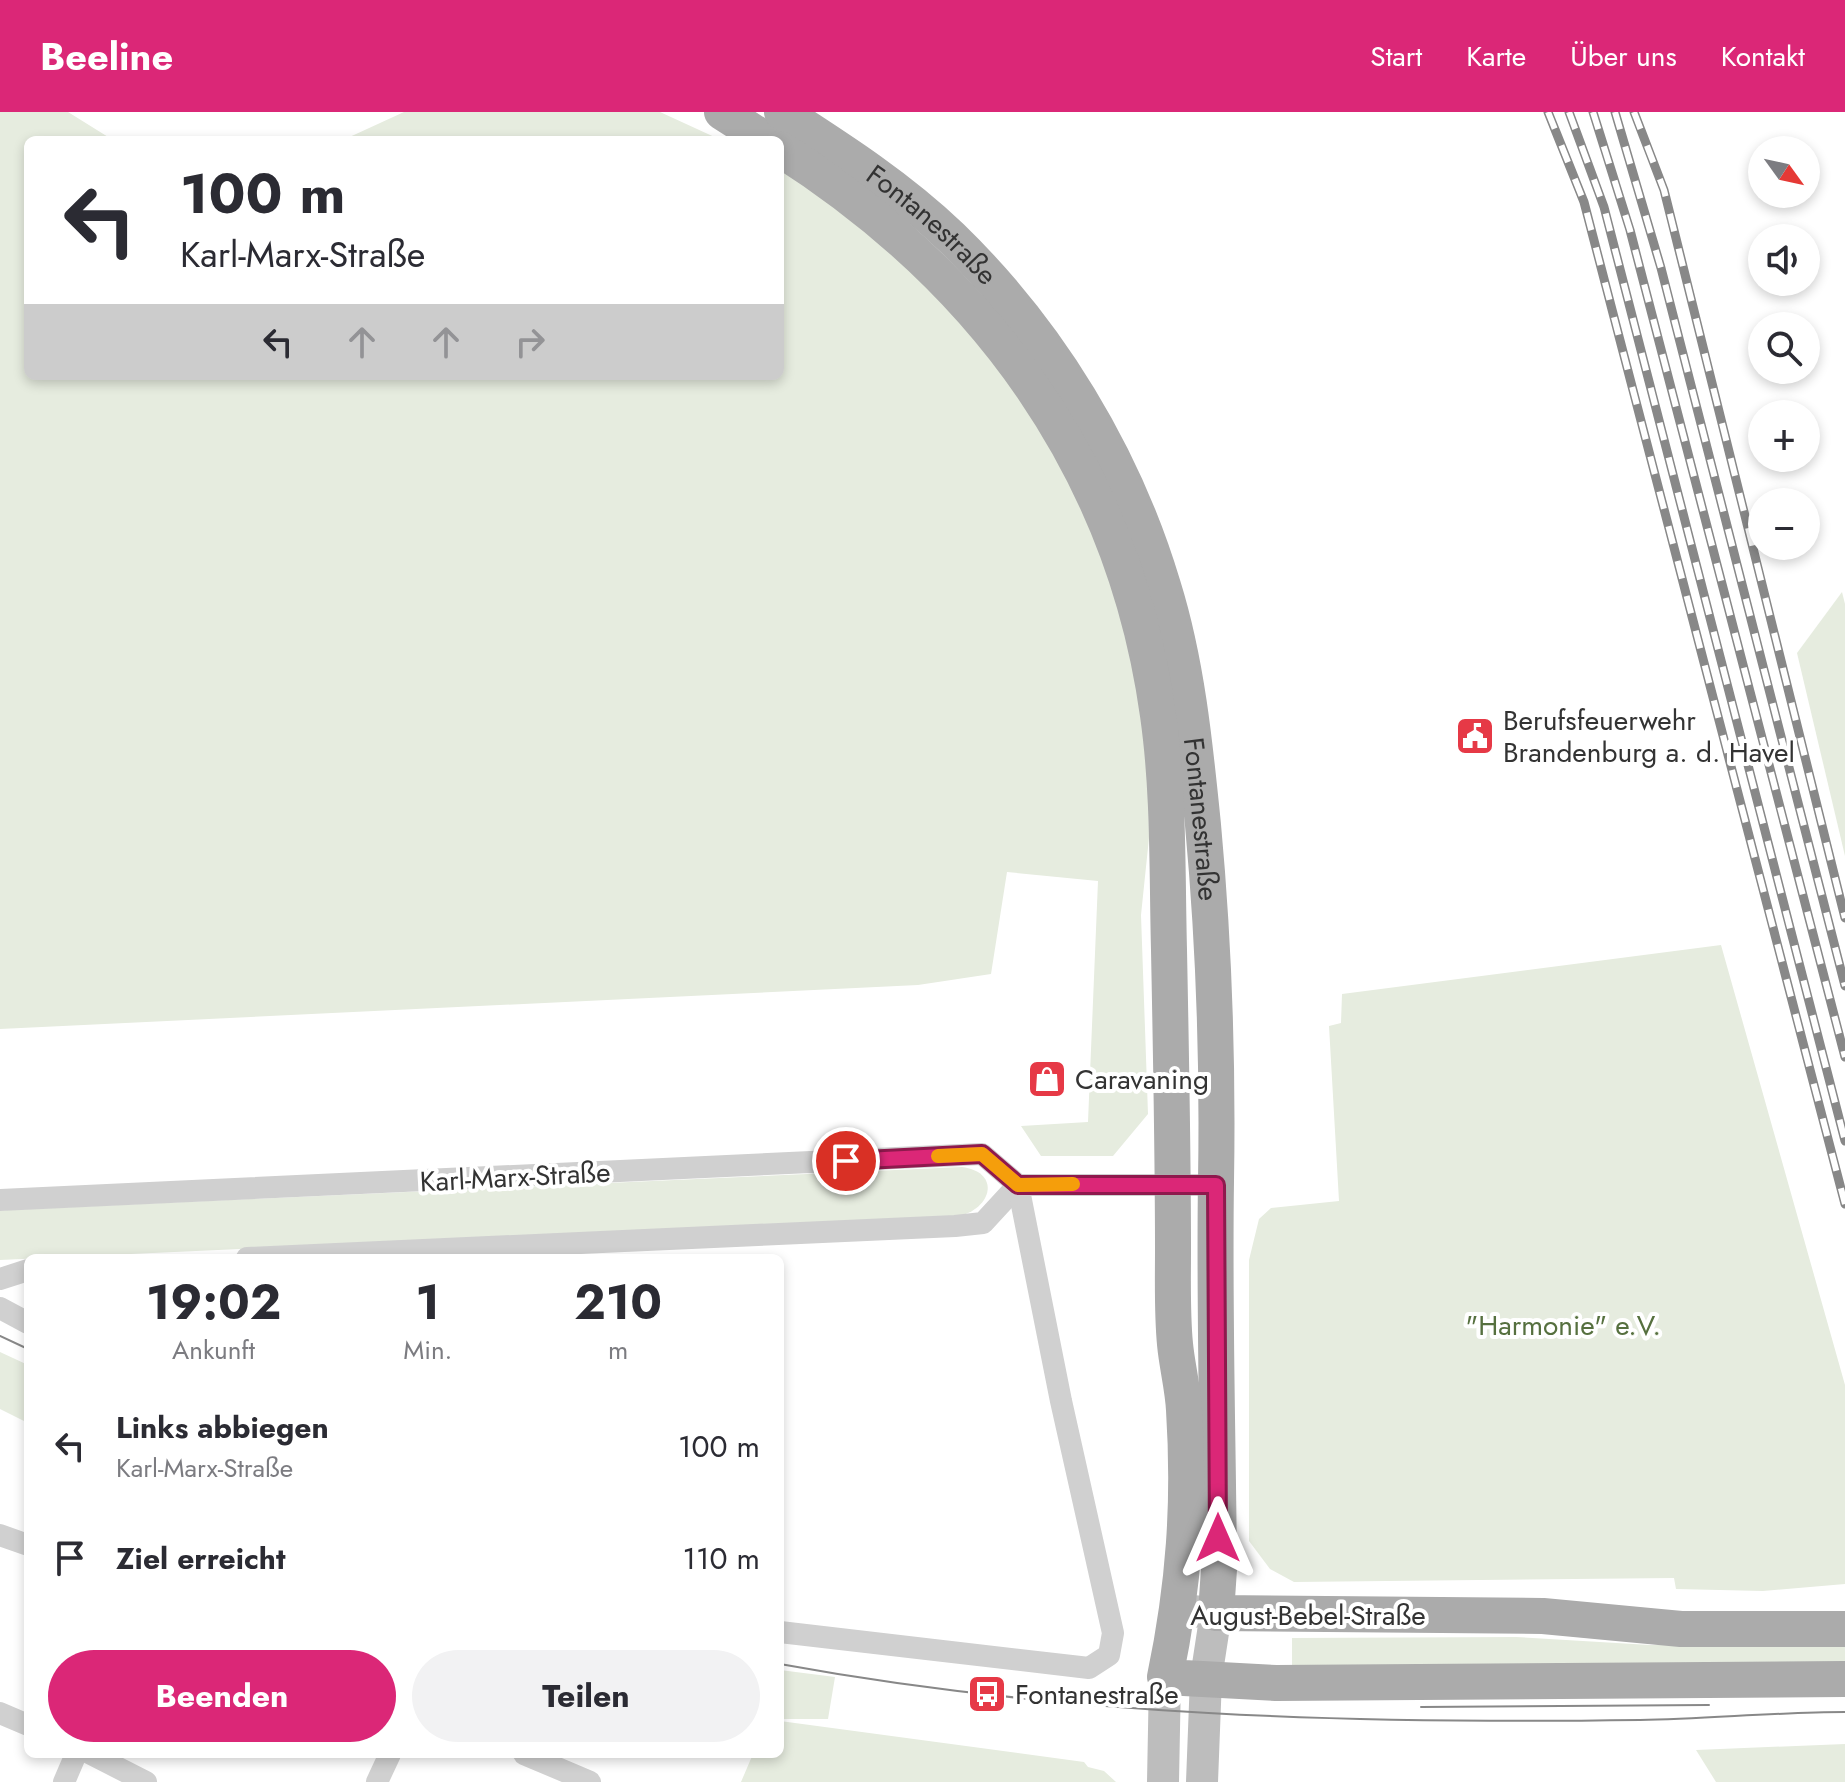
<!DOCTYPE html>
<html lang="de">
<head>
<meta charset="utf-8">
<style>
  body { margin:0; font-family:Jost,sans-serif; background:#f2f2f3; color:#2b2b33; height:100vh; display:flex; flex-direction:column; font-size:30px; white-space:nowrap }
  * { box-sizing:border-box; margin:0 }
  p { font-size:26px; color:#7c7c81 }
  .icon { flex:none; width:44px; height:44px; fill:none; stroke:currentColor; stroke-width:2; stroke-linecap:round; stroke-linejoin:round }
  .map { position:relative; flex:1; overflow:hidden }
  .side { position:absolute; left:24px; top:1142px; width:760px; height:504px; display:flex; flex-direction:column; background:#fff; border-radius:12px; box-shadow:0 4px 12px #0003 }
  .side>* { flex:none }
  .top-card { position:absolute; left:24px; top:24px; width:760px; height:244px; border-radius:12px; box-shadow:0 4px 12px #0003; background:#fff; color:#2b2b33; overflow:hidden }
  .needle { width:52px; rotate:123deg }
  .tools { position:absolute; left:1748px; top:24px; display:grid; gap:16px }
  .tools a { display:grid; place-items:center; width:72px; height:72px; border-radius:50%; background:#fff; box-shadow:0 4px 12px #0003; font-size:40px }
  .pin { position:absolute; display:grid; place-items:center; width:68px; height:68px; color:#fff; margin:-34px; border:4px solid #fff; border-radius:50%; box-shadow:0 2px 8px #0007 }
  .me { position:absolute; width:88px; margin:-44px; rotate:0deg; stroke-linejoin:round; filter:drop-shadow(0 0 6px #0008) }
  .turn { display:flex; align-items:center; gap:28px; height:168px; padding:0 24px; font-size:36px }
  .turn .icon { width:104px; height:104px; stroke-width:2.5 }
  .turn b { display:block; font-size:56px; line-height:68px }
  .lanes { display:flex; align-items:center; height:76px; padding:0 24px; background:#0003; justify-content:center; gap:40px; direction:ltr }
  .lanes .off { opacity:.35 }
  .eta { display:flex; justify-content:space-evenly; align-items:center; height:136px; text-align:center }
  .eta b { font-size:48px; font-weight:700; line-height:56px }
  .action { display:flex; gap:16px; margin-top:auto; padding:16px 24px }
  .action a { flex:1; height:92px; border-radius:48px; background:#db2777; color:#fff; font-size:32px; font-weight:700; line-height:92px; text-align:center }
  .action a+a { background:#f2f2f3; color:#2b2b33 }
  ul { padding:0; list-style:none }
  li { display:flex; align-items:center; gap:24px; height:112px; padding:0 24px }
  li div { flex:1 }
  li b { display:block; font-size:30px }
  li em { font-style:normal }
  header { display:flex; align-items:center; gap:48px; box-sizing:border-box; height:112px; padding:0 40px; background:#db2777; color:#fff }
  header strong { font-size:38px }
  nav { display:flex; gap:44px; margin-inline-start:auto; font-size:28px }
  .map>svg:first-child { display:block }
  .green { fill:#e6ecdf }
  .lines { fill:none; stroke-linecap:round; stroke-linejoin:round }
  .minor { stroke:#d0d0d0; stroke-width:22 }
  .secondary { stroke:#bdbdbd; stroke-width:32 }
  .primary { stroke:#ababab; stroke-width:36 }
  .tram { stroke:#888; stroke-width:2 }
  .rail-casing { stroke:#888; stroke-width:9 }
  .rail { stroke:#fff; stroke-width:6; stroke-dasharray:18; stroke-linecap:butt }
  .route-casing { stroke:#8e194d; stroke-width:20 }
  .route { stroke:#db2777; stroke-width:14 }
  .slow { stroke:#f59e0b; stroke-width:14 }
  .labels { text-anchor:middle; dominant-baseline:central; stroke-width:8; stroke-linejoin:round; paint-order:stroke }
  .street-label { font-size:28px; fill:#333; stroke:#fff }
  .poi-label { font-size:28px; fill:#333; stroke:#fff; text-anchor:start }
  .park-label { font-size:28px; fill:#56703f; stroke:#fff }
</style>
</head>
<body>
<header>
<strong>Beeline</strong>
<nav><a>Start</a><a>Karte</a><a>Über uns</a><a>Kontakt</a></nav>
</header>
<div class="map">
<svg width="1845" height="1670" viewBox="0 0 1845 1670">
  <rect width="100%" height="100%" fill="#fff"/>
  <g class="green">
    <path d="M 0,0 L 68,0 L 113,28 L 28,28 L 28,264 L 780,264 L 780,54 L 846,97 L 978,221 L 1058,344 L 1100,432 L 1126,508 L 1148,641 L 1149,726 L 1141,803 L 1148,1002 L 1113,1044 L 1041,1044 L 1021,1014 L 1088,1010 L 1098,769 L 1007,760 L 991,862 L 918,873 L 0,917 Z"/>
    <path d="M 404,0 L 660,0 L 721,28 L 343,28 Z"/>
    <path d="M 1842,480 L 1845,492 L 1845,744 L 1797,541 Z"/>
    <path d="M 1721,833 L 1845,1273 L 1845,1472 L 1763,1479 L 1676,1477 L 1674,1466 L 1294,1470 L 1270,1457 L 1249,1429 L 1249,1148 L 1259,1107 L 1271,1096 L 1339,1089 L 1329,914 L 1341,911 L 1342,882 Z"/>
    <path d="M 962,1055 C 1000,1060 993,1095 960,1104 L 0,1148 L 0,1099 L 8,1098 Z"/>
    <path d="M 0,1240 L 28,1253 L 28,1311 L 0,1297 Z"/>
    <path d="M 1516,1525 L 1650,1533 L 1845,1532 L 1845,1555 L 1292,1558 L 1292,1526 Z"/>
    <path d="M 780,1558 L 835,1565 L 828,1607 L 780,1607 Z"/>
    <path d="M 780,1609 L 1084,1650 L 1088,1655 L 1104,1659 L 1116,1670 L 741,1670 L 753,1642 L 780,1642 Z"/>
    <path d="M 1845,1632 L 1845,1670 L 1716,1670 L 1696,1638 Z"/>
  </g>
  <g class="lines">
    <g class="minor">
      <path d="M 0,1088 L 982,1042 L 1018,1073 L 1216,1073"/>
      <path d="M 247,1146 L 955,1114 L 983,1111 L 1018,1073"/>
      <path d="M 0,1167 L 28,1158"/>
      <path d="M 0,1196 L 28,1211"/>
      <path d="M 0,1423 L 28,1433"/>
      <path d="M 780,1520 L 1089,1556 L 1109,1543 L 1113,1521 L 1061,1289 L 1018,1073"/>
      <path d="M 0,1601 L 28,1613"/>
      <path d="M 91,1642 L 146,1670"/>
      <path d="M 524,1642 L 590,1670"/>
      <path d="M 64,1670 L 76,1642"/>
      <path d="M 377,1670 L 390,1642"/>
    </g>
    <g class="secondary">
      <path d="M 1179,1498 L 1216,1501 L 1206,1566 L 1202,1670"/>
      <path d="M 1163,1670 L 1165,1565"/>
    </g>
    <g class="primary">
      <path d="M 722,0 L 766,28"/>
      <path id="s1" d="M 782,0 C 841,38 900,76 951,125 C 1049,220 1124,343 1163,474 C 1187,551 1195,633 1203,713 C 1214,832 1218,950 1216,1069 C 1214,1198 1218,1328 1219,1457 L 1216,1501 L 1543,1504 L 1681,1517 L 1845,1517"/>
      <path d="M 780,37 C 986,168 1124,358 1158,603 C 1169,680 1167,760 1169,838 C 1171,938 1173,1039 1173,1139 C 1173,1170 1172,1201 1175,1232 C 1177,1254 1183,1276 1184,1298 C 1190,1391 1184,1474 1165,1565 L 1276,1571 L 1845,1567"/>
    </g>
    <g class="tram">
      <path d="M 0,1224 L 28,1237"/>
      <path d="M 780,1552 C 1063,1604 1353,1612 1640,1608 C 1708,1607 1777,1600 1845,1600"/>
      <path d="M 1421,1595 L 1709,1593"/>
    </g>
    <g class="rail-casing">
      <g id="rail">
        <path d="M 1548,0 L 1584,90 L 1845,1092"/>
        <path d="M 1569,0 L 1604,95 L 1845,1029"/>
        <path d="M 1593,0 L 1630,118 L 1845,945"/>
        <path d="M 1615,0 L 1661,156 L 1845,874"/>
        <path d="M 1634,0 L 1664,78 L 1845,806"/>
      </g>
    </g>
    <use href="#rail" class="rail"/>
  </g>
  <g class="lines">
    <g class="route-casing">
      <path id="route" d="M 846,1049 L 982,1042 L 1018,1073 L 1216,1073 L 1218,1426"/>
    </g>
    <use href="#route" class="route"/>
    <path class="slow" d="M 938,1044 L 982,1042 L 1018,1073 L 1073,1072"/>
  </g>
  <defs>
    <g id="civic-square" transform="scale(2)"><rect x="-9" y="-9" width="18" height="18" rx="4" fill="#e63946" stroke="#fff"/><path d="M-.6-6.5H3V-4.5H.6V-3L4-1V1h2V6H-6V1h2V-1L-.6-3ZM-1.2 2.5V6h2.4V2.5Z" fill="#fff"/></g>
    <g id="shop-square" transform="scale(2)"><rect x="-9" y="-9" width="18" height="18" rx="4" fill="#e63946" stroke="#fff"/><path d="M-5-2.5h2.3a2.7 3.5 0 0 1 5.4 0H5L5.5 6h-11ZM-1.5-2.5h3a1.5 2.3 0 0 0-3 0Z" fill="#fff"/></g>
    <g id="bus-square" transform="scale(2)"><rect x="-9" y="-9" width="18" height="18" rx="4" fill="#e63946" stroke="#fff"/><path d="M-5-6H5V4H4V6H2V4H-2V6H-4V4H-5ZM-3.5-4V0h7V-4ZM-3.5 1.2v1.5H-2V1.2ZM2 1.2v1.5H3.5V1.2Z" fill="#fff"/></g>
  </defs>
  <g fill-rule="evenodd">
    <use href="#civic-square" x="1475" y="624"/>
    <use href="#shop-square" x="1047" y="967"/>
    <use href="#bus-square" x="987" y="1582"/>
  </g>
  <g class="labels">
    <g class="street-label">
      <text stroke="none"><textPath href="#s1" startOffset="188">Fontanestraße</textPath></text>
      <text stroke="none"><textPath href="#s1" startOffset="860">Fontanestraße</textPath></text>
      <text transform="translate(515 1065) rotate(-3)">Karl-Marx-Straße</text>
      <text x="1308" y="1503">August-Bebel-Straße</text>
    </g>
    <g class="poi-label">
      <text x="1503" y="608">Berufsfeuerwehr<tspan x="1503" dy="32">Brandenburg a. d. Havel</tspan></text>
      <text x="1075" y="967">Caravaning</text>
      <text x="1015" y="1582">Fontanestraße</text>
    </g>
    <g class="park-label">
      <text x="1563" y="1213">"Harmonie" e.V.</text>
    </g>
  </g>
</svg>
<div class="tools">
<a><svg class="needle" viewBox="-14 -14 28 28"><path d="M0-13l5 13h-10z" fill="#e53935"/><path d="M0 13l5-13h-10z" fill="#7c7c81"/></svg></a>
<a><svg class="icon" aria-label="sound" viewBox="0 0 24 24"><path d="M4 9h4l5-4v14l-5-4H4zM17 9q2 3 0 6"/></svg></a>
<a><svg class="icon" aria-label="search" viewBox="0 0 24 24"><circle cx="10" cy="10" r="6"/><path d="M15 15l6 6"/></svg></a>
<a>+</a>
<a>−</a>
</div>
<div class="pin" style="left:846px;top:1049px;background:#d93025"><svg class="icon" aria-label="arrive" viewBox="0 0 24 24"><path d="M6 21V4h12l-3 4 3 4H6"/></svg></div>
<svg class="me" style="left:1218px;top:1426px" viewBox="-20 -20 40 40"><path d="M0-17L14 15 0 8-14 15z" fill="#db2777" stroke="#fff" stroke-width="4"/></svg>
<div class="top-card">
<div class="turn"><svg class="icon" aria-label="left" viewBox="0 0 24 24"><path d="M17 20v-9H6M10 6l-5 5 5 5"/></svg><div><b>100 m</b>Karl-Marx-Straße</div></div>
<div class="lanes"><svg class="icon" aria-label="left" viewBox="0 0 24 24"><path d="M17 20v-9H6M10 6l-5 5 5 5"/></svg><svg class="icon off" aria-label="ahead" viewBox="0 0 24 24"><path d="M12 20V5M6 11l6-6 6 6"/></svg><svg class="icon off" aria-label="ahead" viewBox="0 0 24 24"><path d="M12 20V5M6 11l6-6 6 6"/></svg><svg class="icon off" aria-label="right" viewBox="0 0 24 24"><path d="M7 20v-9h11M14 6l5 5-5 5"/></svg></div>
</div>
<section class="side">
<div class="eta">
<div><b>19:02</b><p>Ankunft</p></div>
<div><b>1</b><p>Min.</p></div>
<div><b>210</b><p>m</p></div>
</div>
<ul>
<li><svg class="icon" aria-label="left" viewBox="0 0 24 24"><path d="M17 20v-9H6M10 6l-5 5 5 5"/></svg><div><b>Links abbiegen</b><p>Karl-Marx-Straße</p></div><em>100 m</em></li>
<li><svg class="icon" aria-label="arrive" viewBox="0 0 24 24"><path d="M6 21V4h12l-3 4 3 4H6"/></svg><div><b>Ziel erreicht</b></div><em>110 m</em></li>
</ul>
<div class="action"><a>Beenden</a><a>Teilen</a></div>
</section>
</div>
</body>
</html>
